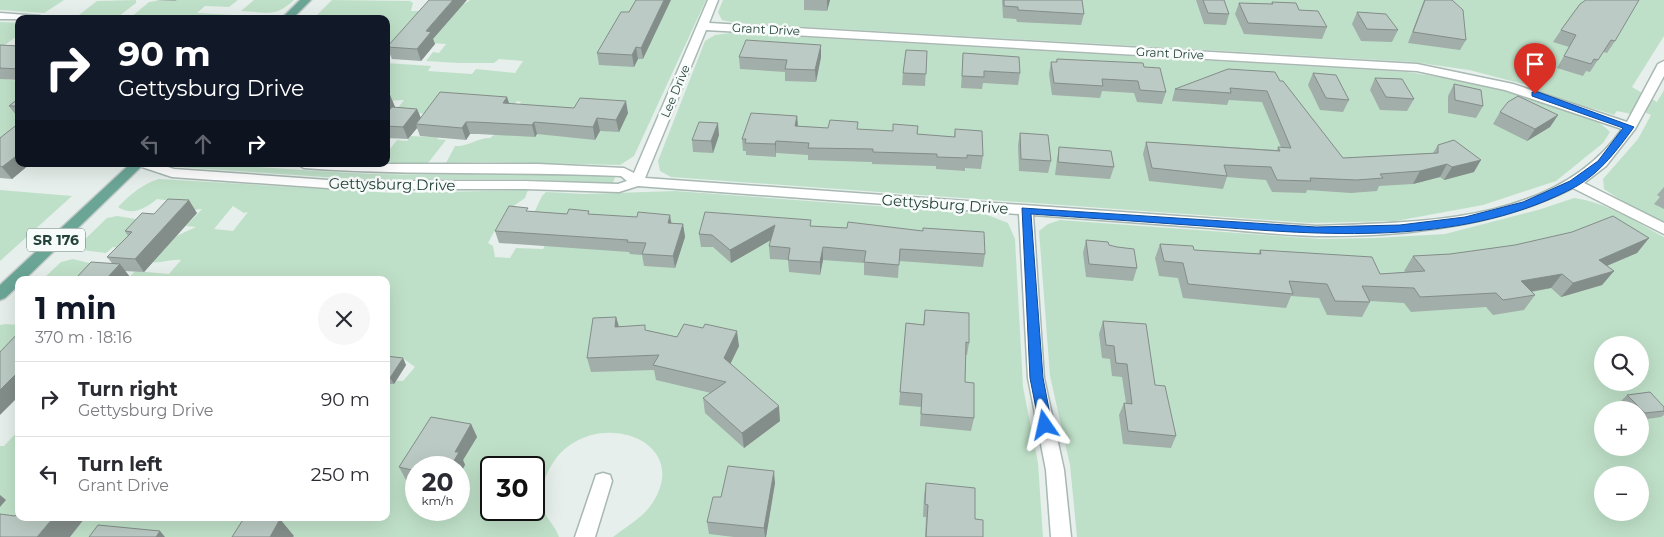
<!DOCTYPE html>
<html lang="en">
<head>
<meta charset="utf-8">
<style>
  body { margin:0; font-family:Montserrat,sans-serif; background:#f7f7f7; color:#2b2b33; height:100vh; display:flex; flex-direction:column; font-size:19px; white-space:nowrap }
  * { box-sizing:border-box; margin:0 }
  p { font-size:16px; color:#7c7c81 }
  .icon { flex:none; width:28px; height:28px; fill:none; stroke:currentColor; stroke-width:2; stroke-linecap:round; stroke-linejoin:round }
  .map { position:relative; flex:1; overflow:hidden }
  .side { position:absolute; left:15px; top:276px; width:375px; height:245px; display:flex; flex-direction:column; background:#fff; border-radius:10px; box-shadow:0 5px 20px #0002 }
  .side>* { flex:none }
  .hud { position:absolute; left:15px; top:15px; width:375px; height:152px; border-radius:10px; box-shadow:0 5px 20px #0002; background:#111827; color:#fff; overflow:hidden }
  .tools { position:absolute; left:1594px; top:336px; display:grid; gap:10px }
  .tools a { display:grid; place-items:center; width:55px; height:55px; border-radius:50%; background:#fff; box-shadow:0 5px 20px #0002; font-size:25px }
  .speed { position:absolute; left:405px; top:456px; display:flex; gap:10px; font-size:25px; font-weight:700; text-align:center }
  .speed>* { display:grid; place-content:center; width:65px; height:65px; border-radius:50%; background:#fff; box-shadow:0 5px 20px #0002; line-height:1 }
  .speed small { font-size:12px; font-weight:400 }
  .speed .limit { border:2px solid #111; border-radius:8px; background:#fff; color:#111 }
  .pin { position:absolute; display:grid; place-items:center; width:42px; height:42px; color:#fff; margin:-51px -21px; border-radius:50% 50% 50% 0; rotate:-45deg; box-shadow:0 0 5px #0007 }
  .pin .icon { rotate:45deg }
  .me { position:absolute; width:55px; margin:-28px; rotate:349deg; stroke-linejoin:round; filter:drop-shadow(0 0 4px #0008) }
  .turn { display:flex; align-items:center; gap:18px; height:105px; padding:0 20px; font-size:22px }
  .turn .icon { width:65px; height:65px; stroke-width:2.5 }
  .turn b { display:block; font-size:35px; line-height:42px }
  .lanes { display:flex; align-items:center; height:48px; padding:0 20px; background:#0003; justify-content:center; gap:25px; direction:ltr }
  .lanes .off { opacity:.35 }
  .round { display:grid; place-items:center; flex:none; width:52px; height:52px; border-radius:26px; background:#f7f7f7 }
  .summary { display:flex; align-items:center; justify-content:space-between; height:85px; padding:0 20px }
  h1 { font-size:30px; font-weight:700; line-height:38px; color:#111827 }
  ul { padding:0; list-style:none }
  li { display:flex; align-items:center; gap:15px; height:75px; padding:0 20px; border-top:1px solid #e1e1e2 }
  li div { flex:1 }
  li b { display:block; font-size:19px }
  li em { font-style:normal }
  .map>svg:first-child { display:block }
  .green { fill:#bfe0c8; fill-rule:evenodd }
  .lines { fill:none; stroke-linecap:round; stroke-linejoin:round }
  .minor-casing { stroke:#a8b8b2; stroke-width:3 }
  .primary-casing { stroke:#c2cac8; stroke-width:3 }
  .minor { fill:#fff; fill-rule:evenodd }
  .primary { fill:#6aa596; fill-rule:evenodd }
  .wall { fill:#a1aea9 }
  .shaded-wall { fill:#838d89 }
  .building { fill:#bbcac4; stroke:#838d89 }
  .route { fill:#1a73e8; stroke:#114b97 }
  .labels { text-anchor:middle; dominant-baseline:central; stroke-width:5; stroke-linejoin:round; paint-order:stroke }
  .far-street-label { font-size:12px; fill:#24423a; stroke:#f7fbf9 }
  .shield { fill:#f7fbf9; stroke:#637a73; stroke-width:1 }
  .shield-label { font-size:14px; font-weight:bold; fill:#24423a }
  .street-label { font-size:15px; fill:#24423a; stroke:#f7fbf9 }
</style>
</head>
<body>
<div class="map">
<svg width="1664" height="537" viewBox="0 0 1664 537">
  <rect width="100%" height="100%" fill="#e6efeb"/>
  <g class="green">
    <path d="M 0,0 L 64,0 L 44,13 L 0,10 Z"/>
    <path d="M 136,0 L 136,3 L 119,16 L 79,15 L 97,1 Z"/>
    <path d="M 161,0 L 238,0 L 229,7 L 205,6 L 197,13 L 270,17 L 273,19 L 130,18 L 149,2 Z"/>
    <path d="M 254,0 L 294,0 C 275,18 267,12 241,11 Z"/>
    <path d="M 332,0 L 410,1 L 413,3 L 411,11 C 429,11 456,11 470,0 L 706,0 L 634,156 L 620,165 L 484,162 L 446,163 L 455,146 C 468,147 477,138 490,138 L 495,134 L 501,135 L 521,102 L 517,101 L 511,109 L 454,116 L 437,139 L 446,140 L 428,163 L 386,163 L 386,154 L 397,140 L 407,141 L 411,136 L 429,137 L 426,114 L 400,112 L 386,123 L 404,100 L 386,101 L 386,63 L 431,66 L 428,71 L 472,74 L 476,69 L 515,73 L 523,61 L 499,59 L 494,63 L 458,63 L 426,61 L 433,52 L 439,53 L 446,44 L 429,43 L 386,49 L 386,19 L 313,19 Z"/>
    <path d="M 723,0 L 1664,0 L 1664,36 L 1632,87 L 1657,102 L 1664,90 L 1664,222 L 1622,201 L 1604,189 L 1603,179 L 1638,139 L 1651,115 L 1642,111 L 1631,114 L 1617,111 L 1614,115 C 1592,107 1569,104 1546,96 C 1538,93 1535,87 1527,85 L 1469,70 L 1413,62 L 737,23 L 722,20 L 718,12 Z"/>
    <path d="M 0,22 L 19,23 L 19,35 L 0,48 Z"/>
    <path d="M 731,33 L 1407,72 C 1453,79 1579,98 1610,132 L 1603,143 L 1556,181 L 1483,205 L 1396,221 L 1310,223 L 671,177 L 660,171 L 658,161 L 705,41 L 715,35 Z"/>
    <path d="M 0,73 L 5,79 L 19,81 L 19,143 L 0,142 Z"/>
    <path d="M 178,164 C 242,164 307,172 372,174 C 453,176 534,172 615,177 L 613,183 L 521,179 L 354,179 L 178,167 Z"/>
    <path d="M 159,179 L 393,193 L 528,190 L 525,198 L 505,212 L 488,243 L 493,246 L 495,257 L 510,258 L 516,248 L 543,249 L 556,223 L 534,213 L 542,196 L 546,192 L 585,194 L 675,191 L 985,214 L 1008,223 L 1015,239 L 1023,387 L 1038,463 L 1043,537 L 613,537 C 627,526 644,517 653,502 C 696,434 578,401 547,474 C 543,482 539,491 540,500 C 541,514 555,524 559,537 L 70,537 L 85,518 L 386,518 L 386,380 L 403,381 L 415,367 L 404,359 L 406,365 L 386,362 L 386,280 L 127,280 L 135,271 L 169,274 L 181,260 C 170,259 161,264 150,262 C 137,260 127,249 113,247 L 106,253 L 82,250 L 80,244 L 107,218 L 117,216 L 162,223 L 161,243 L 196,227 L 186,226 L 202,209 L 187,211 L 172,201 L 157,199 C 145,209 132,216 118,207 C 131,194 142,184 159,179 ZM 233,206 L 244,213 L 248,212 L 233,231 L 214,229 ZM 416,468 L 459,468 L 459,510 L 416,510 ZM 491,468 L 534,468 L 534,510 L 491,510 Z"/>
    <path d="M 0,190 L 72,196 L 0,261 Z"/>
    <path d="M 1574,198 C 1606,202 1636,222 1664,237 L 1664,537 L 1077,537 L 1070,465 L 1050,376 L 1039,231 L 1048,224 L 1060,220 L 1320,239 L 1375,238 L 1445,234 L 1538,210 ZM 1602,345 L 1640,345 L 1640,382 L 1602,382 ZM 1602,410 L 1640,410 L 1640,448 L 1602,448 ZM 1602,475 L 1640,475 L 1640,512 L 1602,512 Z"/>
    <path d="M 73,259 L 109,268 L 79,280 L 42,280 L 61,262 Z"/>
    <path d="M 6,324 L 19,325 L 19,361 L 0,377 L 0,325 Z"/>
    <path d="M 19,430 L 19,518 L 0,527 L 0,446 L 4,446 Z"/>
  </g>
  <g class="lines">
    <g class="minor-casing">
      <g id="minor">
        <path d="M 708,0 L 718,0 L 709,23 L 1417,64 L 1513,84 L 1627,122 L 1658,64 L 1664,61 L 1664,76 L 1635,129 L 1606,166 L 1584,183 L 1664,223 L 1664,234 L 1573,188 C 1496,227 1402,237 1316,236 C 1281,235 1245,231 1210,228 C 1151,224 1092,219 1033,215 L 1044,378 L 1064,470 L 1071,537 L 1051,537 L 1046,470 L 1028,378 L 1019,214 L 638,186 L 619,192 L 525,189 L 342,189 L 172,177 L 142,167 L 140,164 L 159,164 L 174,169 L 342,181 L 525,181 L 618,184 L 627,181 L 621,176 C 515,171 409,176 304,168 L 297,164 L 538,164 L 624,168 L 634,173 ZM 706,30 L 1417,71 L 1505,90 L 1622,129 C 1556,224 1420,222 1316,226 L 645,178 Z"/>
        <path d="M 0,13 L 40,16 L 45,19 L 0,19 Z"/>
        <path d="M 603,473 L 610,475 L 612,481 L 595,537 L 575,537 L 594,481 L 596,475 Z"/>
      </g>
    </g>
    <g class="primary-casing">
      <g id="primary">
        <path d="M 300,0 L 311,0 L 292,19 L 281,19 Z"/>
        <path d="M 130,164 L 144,164 L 24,280 L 19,280 L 19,285 L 5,298 L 0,300 L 0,285 Z"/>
      </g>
    </g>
    <use href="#minor" class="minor"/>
    <use href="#primary" class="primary"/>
  </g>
  <g class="wall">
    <path d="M 155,0 L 177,0 L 175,1 Z"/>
    <path d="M 636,0 L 643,59 L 638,59 L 634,67 L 599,65 L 597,53 L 629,12 Z"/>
    <path d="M 804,0 L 830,0 L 827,11 L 804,10 Z"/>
    <path d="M 1002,0 L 1082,0 L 1084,14 L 1081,25 L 1017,22 L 1016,19 L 1003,18 Z"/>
    <path d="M 1196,0 L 1224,0 L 1229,14 L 1226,25 L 1204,24 Z"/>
    <path d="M 1424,0 L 1452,0 L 1466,40 L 1460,50 L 1408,43 Z"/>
    <path d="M 1272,2 L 1299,10 L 1327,27 L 1322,39 L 1244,34 L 1235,14 L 1239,3 L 1271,4 Z"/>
    <path d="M 1580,4 L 1615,41 L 1607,53 L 1603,52 L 1590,72 L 1586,71 L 1583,76 L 1557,68 L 1569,47 L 1553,42 L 1561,30 Z"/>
    <path d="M 1357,12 L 1398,30 L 1392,42 L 1361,41 L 1352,24 Z"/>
    <path d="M 433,39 L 435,44 L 421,61 L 392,59 L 387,47 Z"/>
    <path d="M 0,45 L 19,46 L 19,80 L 0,79 Z"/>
    <path d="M 821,45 L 821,57 L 816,82 L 785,81 L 785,72 L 740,69 L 739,57 Z"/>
    <path d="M 927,51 L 925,86 L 902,85 L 903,73 Z"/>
    <path d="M 963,53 L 1020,73 L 1018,85 L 983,83 L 982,89 L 961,88 Z"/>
    <path d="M 1057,59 L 1144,67 L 1166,92 L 1162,104 L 1137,102 L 1134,93 L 1102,91 L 1100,98 L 1052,95 L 1049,74 L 1051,62 L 1056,62 Z"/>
    <path d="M 1313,73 L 1349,100 L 1343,112 L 1320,110 L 1308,85 Z"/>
    <path d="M 1375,78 L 1414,99 L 1407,111 L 1380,110 L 1370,90 Z"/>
    <path d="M 1280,81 L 1343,158 L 1433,153 L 1438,145 L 1474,172 L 1444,180 L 1440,177 L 1413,184 L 1379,186 L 1377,191 L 1351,193 L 1307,190 L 1306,193 L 1272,192 L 1266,180 L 1227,177 L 1223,189 L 1149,181 L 1143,154 L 1146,142 L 1277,150 L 1278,147 L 1281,147 L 1262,102 L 1229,100 L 1227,105 L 1172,101 L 1175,89 Z"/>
    <path d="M 1454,84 L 1483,106 L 1476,118 L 1448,113 L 1448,96 Z"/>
    <path d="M 386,95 L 390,95 L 395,107 L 417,109 L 421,118 L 507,97 L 509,104 L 628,113 L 619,132 L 600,131 L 595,140 L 537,134 L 535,137 L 478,134 L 470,134 L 466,140 L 420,136 L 417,128 L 408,139 L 386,138 Z"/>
    <path d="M 19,98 L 19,119 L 9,106 Z"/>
    <path d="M 1500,112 L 1558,115 L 1550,127 L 1527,141 L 1493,124 Z"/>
    <path d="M 797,116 L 798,126 L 954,137 L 955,129 L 983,156 L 981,169 L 965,168 L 965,171 L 936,169 L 936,166 L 872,164 L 872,162 L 808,160 L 808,155 L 776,153 L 776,157 L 746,155 L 746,151 L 743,151 L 742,139 Z"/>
    <path d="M 1020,133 L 1051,161 L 1048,173 L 1019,171 L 1018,145 Z"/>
    <path d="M 719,135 L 713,153 L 693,152 L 692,140 Z"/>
    <path d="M 0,138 L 19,164 L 30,164 L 12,179 L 0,178 Z"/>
    <path d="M 1059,147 L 1114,167 L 1110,179 L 1055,175 L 1057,159 Z"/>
    <path d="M 1664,187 L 1664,209 L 1654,204 L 1660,197 L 1657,195 Z"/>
    <path d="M 529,211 L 567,214 L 590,214 L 683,224 L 685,237 L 675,268 L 644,266 L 642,255 L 630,254 L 629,252 L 499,243 L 495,231 Z"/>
    <path d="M 197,213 L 144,272 L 125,271 L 130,277 L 78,279 L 77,277 L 112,263 L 107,257 L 128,236 L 125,231 L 154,214 Z"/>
    <path d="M 811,226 L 985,254 L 983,267 L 899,261 L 898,278 L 864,275 L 864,263 L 823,260 L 820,275 L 789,272 L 788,260 L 770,259 L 769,246 L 771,240 L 731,263 L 713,247 L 701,247 L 699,234 Z"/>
    <path d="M 1649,238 L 1637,253 L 1607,266 L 1614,271 L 1602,285 L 1561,297 L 1551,288 L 1532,292 L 1535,295 L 1524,310 L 1493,315 L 1486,307 L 1411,312 L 1404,303 L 1370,301 L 1370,302 L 1362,317 L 1327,315 L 1319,298 L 1291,296 L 1286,308 L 1183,298 L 1178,278 L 1159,276 L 1155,258 L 1160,244 L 1194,250 L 1258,254 L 1260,250 L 1380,274 L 1406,272 L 1404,271 L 1413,256 L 1450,254 Z"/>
    <path d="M 1086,240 L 1109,245 L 1137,268 L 1133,281 L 1086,277 L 1083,253 Z"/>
    <path d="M 925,310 L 969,343 L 967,355 L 966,355 L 965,382 L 974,418 L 971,431 L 920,426 L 921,407 L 899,405 L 906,323 L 923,325 Z"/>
    <path d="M 616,317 L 619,326 L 646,330 L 677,337 L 739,346 L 730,364 L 780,421 L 744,448 L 705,413 L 703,398 L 711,393 L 656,380 L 654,370 L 591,372 L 587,358 Z"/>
    <path d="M 1103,321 L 1155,385 L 1176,436 L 1171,448 L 1123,444 L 1119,415 L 1124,403 L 1126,403 L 1122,377 L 1112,376 L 1110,359 L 1102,358 L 1099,334 Z"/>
    <path d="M 386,356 L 406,365 L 394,384 L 386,384 Z"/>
    <path d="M 1627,395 L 1664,407 L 1664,415 L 1661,417 L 1640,420 L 1640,410 L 1629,410 L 1621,401 Z"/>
    <path d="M 471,424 L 477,437 L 463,460 L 465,465 L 416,468 L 416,482 L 406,480 L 399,467 Z"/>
    <path d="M 775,483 L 766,537 L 734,537 L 709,534 L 707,522 Z"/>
    <path d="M 926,483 L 975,519 L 983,537 L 925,537 L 926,517 L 923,517 L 924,495 Z"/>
  </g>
  <g class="shaded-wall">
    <path d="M 453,0 L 467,0 L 433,39 L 435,44 L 421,61 L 417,49 L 426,31 Z"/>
    <path d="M 664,0 L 671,0 L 643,59 L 641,48 Z"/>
    <path d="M 827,0 L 830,0 L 827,11 Z"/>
    <path d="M 821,45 L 821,57 L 816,82 L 815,70 Z"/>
    <path d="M 636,47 L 638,59 L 634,67 L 632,55 Z"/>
    <path d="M 390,95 L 395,107 L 386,118 L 386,100 Z"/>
    <path d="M 507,97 L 511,109 L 503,103 Z"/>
    <path d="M 626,101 L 628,113 L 619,132 L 616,120 Z"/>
    <path d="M 417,109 L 422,121 L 416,124 L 417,128 L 408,139 L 403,127 Z"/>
    <path d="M 1558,115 L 1550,127 L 1527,141 L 1535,129 Z"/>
    <path d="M 797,116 L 798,128 L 795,126 Z"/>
    <path d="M 597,118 L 600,131 L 595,140 L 593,127 Z"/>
    <path d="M 466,122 L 470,134 L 466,140 L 462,128 Z"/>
    <path d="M 534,122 L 537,134 L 535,137 L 532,125 Z"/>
    <path d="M 718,123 L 719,135 L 713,153 L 711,141 Z"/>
    <path d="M 776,141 L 776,157 L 775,144 Z"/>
    <path d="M 19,154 L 19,164 L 30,164 L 12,179 L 2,167 Z"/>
    <path d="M 1481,160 L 1474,172 L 1444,180 L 1452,167 Z"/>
    <path d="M 1447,164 L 1440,177 L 1413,184 L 1420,171 Z"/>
    <path d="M 189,200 L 197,213 L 144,272 L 135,259 Z"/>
    <path d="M 670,215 L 672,227 L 668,223 Z"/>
    <path d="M 683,224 L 685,237 L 675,268 L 673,256 Z"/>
    <path d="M 775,225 L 776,237 L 731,263 L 730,250 Z"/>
    <path d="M 1649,238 L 1637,253 L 1587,274 L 1599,260 Z"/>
    <path d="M 823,247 L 823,260 L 820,275 L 820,262 Z"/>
    <path d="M 120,264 L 130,277 L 127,280 L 105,280 Z"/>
    <path d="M 1614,271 L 1602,285 L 1561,297 L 1573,283 Z"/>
    <path d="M 1562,274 L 1551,288 L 1510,295 L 1521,281 Z"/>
    <path d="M 616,317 L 620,332 L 615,327 Z"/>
    <path d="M 737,331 L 739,346 L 726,373 L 724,358 Z"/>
    <path d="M 403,358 L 406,365 L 394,384 L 390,378 Z"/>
    <path d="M 19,371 L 19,396 L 0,415 L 0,390 Z"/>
    <path d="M 779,406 L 780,421 L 744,448 L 742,433 Z"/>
    <path d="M 471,424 L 477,437 L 463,460 L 465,465 L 459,476 L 459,468 L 450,468 L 455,452 Z"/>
    <path d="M 774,471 L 775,483 L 766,537 L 765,537 L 764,528 Z"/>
    <path d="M 0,495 L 6,500 L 0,507 Z"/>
    <path d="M 53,518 L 85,518 L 70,537 L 37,537 Z"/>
    <path d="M 280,519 L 294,536 L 293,537 L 270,537 Z"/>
    <path d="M 160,531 L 165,537 L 156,537 Z"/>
  </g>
  <g class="building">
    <path d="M 429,0 L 453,0 L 426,31 L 431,32 L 417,49 L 387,47 Z"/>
    <path d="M 636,0 L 664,0 L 641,48 L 636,47 L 632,55 L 597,53 L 621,12 L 629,12 Z"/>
    <path d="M 1004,0 L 1082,0 L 1084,14 L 1018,10 L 1018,7 L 1004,6 Z"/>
    <path d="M 1203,0 L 1224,0 L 1229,14 L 1208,13 Z"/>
    <path d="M 1425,0 L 1452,0 L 1463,10 L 1466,40 L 1413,32 Z"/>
    <path d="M 1586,0 L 1639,0 L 1615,41 L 1611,40 L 1598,60 L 1594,59 L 1591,64 L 1564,56 L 1576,35 L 1561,30 L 1580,4 Z"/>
    <path d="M 1272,2 L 1296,3 L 1299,10 L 1318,11 L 1327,27 L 1248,23 L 1239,3 L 1273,4 Z"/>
    <path d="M 1357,12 L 1386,14 L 1398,30 L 1367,29 Z"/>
    <path d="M 746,40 L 821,45 L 815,70 L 785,69 L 787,60 L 739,57 Z"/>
    <path d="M 0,45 L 19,46 L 19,69 L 0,68 Z"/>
    <path d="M 906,50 L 927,51 L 926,74 L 903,73 Z"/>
    <path d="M 963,53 L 1019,57 L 1020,73 L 984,71 L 984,77 L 962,76 Z"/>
    <path d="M 1057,59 L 1143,63 L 1144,67 L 1160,68 L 1166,92 L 1140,90 L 1138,81 L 1102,79 L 1103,86 L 1054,83 L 1051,62 L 1057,62 Z"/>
    <path d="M 1228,69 L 1275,72 L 1280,81 L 1283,81 L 1343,158 L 1438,153 L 1438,145 L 1454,140 L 1481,160 L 1452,167 L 1447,164 L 1420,171 L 1380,174 L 1383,178 L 1357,180 L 1310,178 L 1311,181 L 1277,180 L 1271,167 L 1224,165 L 1227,176 L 1152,168 L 1146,142 L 1280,151 L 1278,147 L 1291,148 L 1267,91 L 1230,88 L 1231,93 L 1175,89 Z"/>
    <path d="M 1313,73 L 1336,75 L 1349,100 L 1326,98 Z"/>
    <path d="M 1375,78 L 1402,79 L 1414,99 L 1386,97 Z"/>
    <path d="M 1454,84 L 1481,90 L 1483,106 L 1455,100 Z"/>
    <path d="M 440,92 L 507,97 L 503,103 L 574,108 L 580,98 L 626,101 L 616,120 L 597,118 L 593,127 L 534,122 L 532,125 L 474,122 L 466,122 L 462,128 L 416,124 Z"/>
    <path d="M 386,95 L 390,95 L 386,100 Z"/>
    <path d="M 1518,96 L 1558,115 L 1535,129 L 1500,112 L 1508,102 Z"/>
    <path d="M 19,98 L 19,106 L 9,106 Z"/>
    <path d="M 392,107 L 417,109 L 403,127 L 386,126 L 386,114 Z"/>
    <path d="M 751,113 L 797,116 L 795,126 L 828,128 L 830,120 L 858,122 L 857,129 L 893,131 L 893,124 L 918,126 L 917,134 L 955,137 L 955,129 L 982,131 L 983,156 L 967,155 L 967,158 L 937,157 L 937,154 L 873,152 L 873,149 L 808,148 L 809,143 L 776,141 L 775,144 L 745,143 L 746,139 L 742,139 Z"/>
    <path d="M 699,122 L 718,123 L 711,141 L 692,140 Z"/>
    <path d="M 19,123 L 19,154 L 2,167 L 0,166 L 0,138 Z"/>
    <path d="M 1020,133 L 1048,135 L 1051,161 L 1021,159 Z"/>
    <path d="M 1059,147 L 1111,151 L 1114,167 L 1058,162 Z"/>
    <path d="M 168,199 L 189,200 L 135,259 L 107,257 L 132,232 L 125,231 L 142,213 L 154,214 Z"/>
    <path d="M 509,206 L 528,208 L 526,211 L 567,214 L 569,209 L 589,211 L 588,214 L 637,217 L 638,212 L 670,215 L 668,223 L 683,224 L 673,256 L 642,254 L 646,243 L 627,242 L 628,240 L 495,231 Z"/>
    <path d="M 705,212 L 811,220 L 810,226 L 847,228 L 848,222 L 923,231 L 923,228 L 984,232 L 985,254 L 900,249 L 899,265 L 864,262 L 866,251 L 823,247 L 820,262 L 788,260 L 790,248 L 769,246 L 775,225 L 730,250 L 712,235 L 699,234 Z"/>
    <path d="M 1613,216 L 1649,238 L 1599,260 L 1614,271 L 1573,283 L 1562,274 L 1521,281 L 1535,295 L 1503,300 L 1496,293 L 1420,297 L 1414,288 L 1362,286 L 1370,302 L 1335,301 L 1327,284 L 1289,281 L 1293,294 L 1188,284 L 1183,263 L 1164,261 L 1160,244 L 1193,246 L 1194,250 L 1244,253 L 1261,254 L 1260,250 L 1372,257 L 1380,274 L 1425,271 L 1413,256 L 1450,254 L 1515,245 L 1572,232 Z"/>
    <path d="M 1086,240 L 1108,242 L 1109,245 L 1117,247 L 1134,249 L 1137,268 L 1089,264 Z"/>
    <path d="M 91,262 L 120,264 L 105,280 L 77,280 L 80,277 L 77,277 Z"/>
    <path d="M 925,310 L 969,313 L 969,343 L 966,342 L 965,382 L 974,383 L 974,418 L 921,414 L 922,394 L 900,392 L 906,323 L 924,325 Z"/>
    <path d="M 616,317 L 615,327 L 645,325 L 645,330 L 677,337 L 684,324 L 703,328 L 705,324 L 737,331 L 724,358 L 779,406 L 742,433 L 703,398 L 726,382 L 653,365 L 659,355 L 587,358 L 593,318 Z"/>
    <path d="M 1103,321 L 1146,324 L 1155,385 L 1165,386 L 1176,436 L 1128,431 L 1124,403 L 1132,404 L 1127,364 L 1116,363 L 1114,346 L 1106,345 Z"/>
    <path d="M 19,332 L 19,371 L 0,390 L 0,352 Z"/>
    <path d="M 386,356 L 403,358 L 390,378 L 386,377 Z"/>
    <path d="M 1650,392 L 1664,407 L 1664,411 L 1645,413 L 1627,395 Z"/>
    <path d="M 431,417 L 471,424 L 455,452 L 459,452 L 450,468 L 416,468 L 416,471 L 399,467 Z"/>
    <path d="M 728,466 L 774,471 L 764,528 L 707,522 L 713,497 L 721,497 Z"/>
    <path d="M 926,483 L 975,488 L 975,519 L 983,520 L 983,537 L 926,537 L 928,505 L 925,504 Z"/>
    <path d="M 19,512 L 19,518 L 53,518 L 37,537 L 0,537 L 0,514 L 15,516 Z"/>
    <path d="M 244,518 L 261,518 L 280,519 L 270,537 L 232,537 Z"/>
    <path d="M 98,525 L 160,531 L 156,537 L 89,537 Z"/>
  </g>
  <path class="route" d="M 1532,92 L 1538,92 L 1634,127 C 1618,149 1601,172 1577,186 C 1468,245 1336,236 1217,227 C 1155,223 1093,218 1031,214 L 1043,378 L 1052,425 L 1050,429 L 1040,429 L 1030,378 L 1022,208 L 1316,227 L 1400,225 L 1465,217 L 1523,202 L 1570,181 L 1598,161 L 1623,128 L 1532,96 Z"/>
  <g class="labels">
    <g class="far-street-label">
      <text transform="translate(766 29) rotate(3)">Grant Drive</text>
      <text transform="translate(1170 53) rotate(3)">Grant Drive</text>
      <text transform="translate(675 91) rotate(-67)">Lee Drive</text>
    </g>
    <rect class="shield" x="27" y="228.5" width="58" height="23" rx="4"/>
    <g class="shield-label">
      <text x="56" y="240">SR 176</text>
    </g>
    <g class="street-label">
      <text transform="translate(392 184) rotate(1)">Gettysburg Drive</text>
      <text transform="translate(945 204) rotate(4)">Gettysburg Drive</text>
    </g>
  </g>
</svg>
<div class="tools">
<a><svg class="icon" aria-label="search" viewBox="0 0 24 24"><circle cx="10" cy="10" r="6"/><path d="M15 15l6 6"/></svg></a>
<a>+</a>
<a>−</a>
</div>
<div class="speed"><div>20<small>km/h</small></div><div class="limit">30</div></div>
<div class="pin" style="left:1535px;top:94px;background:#d93025"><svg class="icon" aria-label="arrive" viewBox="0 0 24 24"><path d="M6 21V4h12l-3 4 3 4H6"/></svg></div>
<svg class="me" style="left:1045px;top:425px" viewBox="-20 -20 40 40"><path d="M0-17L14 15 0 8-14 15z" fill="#1a73e8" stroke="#fff" stroke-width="4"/></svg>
<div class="hud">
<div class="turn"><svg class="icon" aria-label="right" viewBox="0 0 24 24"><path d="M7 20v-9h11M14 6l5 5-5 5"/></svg><div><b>90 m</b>Gettysburg Drive</div></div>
<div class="lanes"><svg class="icon off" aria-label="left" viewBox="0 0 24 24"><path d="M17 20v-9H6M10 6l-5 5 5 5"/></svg><svg class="icon off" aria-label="ahead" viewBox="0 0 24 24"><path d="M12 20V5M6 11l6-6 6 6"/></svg><svg class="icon" aria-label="right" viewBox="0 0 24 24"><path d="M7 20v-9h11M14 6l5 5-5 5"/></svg></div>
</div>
<section class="side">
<div class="summary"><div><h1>1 min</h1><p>370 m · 18:16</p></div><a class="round"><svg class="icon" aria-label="close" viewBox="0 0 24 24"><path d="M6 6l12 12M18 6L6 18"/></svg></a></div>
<ul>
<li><svg class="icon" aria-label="right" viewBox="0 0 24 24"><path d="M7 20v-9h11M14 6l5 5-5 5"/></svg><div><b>Turn right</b><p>Gettysburg Drive</p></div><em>90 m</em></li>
<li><svg class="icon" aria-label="left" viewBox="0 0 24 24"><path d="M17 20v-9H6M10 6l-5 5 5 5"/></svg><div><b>Turn left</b><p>Grant Drive</p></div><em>250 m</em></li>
</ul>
</section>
</div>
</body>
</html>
